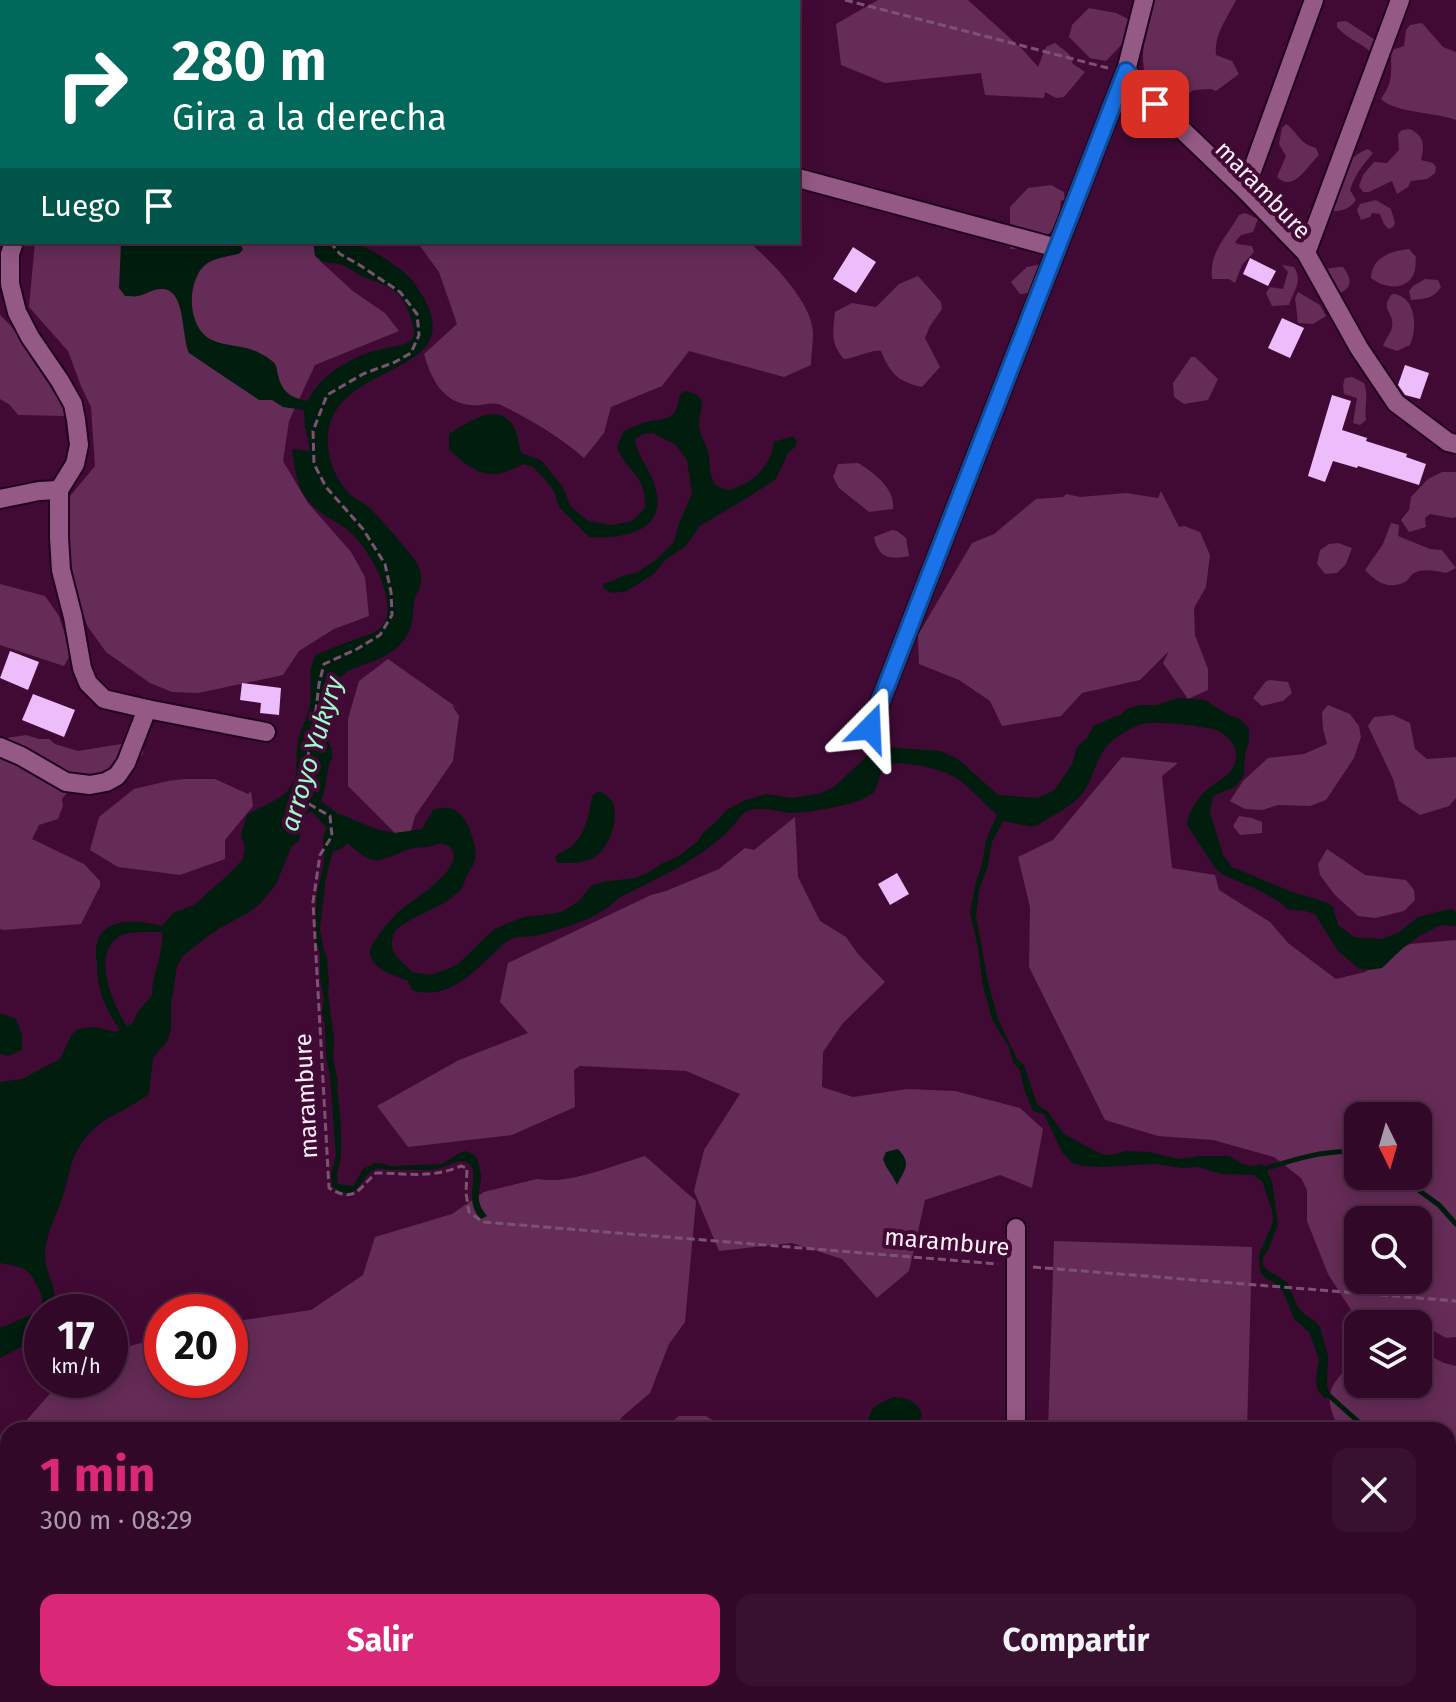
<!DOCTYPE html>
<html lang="es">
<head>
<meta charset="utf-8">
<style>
  body { margin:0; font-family:"Fira Sans",sans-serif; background:#391130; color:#f1f3f6; height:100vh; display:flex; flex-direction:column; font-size:30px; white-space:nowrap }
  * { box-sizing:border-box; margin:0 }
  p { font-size:26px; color:#a89aa8 }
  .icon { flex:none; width:44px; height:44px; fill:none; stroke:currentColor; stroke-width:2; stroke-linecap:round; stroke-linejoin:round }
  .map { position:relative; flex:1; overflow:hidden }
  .side { position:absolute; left:0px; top:1422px; width:1456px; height:280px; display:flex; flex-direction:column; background:#310828; border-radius:24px 24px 0 0; box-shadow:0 4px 20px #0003,0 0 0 2px #4c2945 }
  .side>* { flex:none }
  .top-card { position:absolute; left:0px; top:0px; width:800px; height:244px; box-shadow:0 4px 20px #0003,0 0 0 2px #4c2945; background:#00695c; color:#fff; overflow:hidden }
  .needle { width:52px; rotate:175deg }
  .fabs { position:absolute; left:1344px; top:1102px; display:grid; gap:16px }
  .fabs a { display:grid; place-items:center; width:88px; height:88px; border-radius:16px; background:#310828; box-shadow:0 4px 20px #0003,0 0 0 2px #4c2945; font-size:40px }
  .speed { position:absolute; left:24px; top:1294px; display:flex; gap:16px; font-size:40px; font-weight:700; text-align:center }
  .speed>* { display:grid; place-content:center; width:104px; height:104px; border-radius:50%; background:#310828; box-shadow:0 4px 20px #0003,0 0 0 2px #4c2945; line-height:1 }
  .speed small { font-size:20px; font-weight:400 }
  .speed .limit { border:12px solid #d22; background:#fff; color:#111 }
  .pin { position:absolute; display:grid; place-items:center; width:68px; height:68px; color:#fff; margin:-34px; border-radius:16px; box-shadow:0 4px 12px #0006 }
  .me { position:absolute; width:88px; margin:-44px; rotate:21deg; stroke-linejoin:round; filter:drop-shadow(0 0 6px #0008) }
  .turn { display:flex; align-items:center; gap:28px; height:168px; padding:0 40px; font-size:36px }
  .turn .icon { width:104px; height:104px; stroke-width:2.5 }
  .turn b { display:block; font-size:56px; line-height:68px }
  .then { display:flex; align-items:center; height:76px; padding:0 40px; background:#0003; gap:16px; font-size:30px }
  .round { display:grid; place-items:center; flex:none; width:84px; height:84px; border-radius:16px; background:#391130 }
  .head { display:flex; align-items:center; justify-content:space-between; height:136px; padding:0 40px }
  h1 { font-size:48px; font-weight:700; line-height:60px; color:#db2777 }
  .primary-button { display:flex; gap:16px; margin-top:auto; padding:16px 40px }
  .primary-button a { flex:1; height:92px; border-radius:16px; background:#db2777; color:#fff; font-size:32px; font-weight:700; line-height:92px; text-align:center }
  .primary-button a+a { background:#391130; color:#f1f3f6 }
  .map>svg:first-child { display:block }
  .green { fill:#652c57; fill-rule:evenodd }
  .water { fill:#001d0e; fill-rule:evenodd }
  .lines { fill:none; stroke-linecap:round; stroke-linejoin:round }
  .stream { stroke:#001d0e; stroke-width:5 }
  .building { fill:#ecbcfb }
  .minor-casing { stroke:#21001a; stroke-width:22 }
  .path { stroke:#7c5272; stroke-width:3; stroke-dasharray:8 4; stroke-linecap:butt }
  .minor { stroke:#955985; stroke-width:18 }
  .route-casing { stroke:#114b97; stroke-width:20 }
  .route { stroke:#1a73e8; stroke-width:14 }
  .labels { text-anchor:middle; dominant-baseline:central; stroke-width:8; stroke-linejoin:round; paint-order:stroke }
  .street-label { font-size:24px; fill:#feeff9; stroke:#410a35 }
  .water-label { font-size:26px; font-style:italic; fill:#9bfcc5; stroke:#410a35 }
</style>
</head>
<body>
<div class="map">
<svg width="1456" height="1702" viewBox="0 0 1456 1702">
  <rect width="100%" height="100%" fill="#410a35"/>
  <g class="green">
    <path d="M 0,0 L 308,0 L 309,2 L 2,2 L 2,86 L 0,84 Z"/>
    <path d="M 348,0 L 625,0 L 625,2 L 350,2 Z"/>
    <path d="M 878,0 L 968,0 L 1023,50 L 1038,67 L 1046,47 L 1055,43 L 1069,54 L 1073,64 L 1085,72 L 1064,97 L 1056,98 L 1045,92 L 1044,98 L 985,95 L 981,73 L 885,83 L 841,65 L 836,24 Z"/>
    <path d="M 1154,0 L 1236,0 C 1227,19 1214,33 1216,55 L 1232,61 L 1239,74 L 1216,91 L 1211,89 L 1194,90 L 1182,98 L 1161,102 C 1156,92 1148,82 1145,72 C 1139,54 1148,18 1154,0 Z"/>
    <path d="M 1089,8 L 1116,13 L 1128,19 L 1130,33 L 1128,38 L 1106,61 L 1090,58 L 1069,37 L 1072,25 Z"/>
    <path d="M 1346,21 L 1380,43 L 1373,54 C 1362,43 1347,39 1337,27 L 1337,22 Z"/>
    <path d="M 1422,23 L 1443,47 L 1456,52 L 1456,120 C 1435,112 1395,113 1381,99 C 1387,90 1391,83 1391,72 C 1392,63 1390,59 1392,50 L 1404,46 L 1406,30 L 1410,25 Z"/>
    <path d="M 1286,124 C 1300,134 1297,142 1316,148 L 1319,155 C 1307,166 1294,193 1277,177 L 1286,156 L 1279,144 L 1282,128 Z"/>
    <path d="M 1410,129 C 1424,136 1425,145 1421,160 L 1433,163 L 1436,167 L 1435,173 L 1427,179 L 1411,181 L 1408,187 L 1397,194 L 1392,181 L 1369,192 L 1363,192 L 1359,186 L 1363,175 L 1374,162 L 1387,163 L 1399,150 L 1398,134 L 1402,130 Z"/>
    <path d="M 1368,149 L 1373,153 C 1363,165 1355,174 1350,190 L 1356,200 C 1350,209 1341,212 1330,211 C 1338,187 1341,158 1368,149 Z"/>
    <path d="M 1051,185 L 1064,192 L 1065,201 L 1061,200 C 1060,232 1041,248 1010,249 L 1010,207 L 1028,188 Z"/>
    <path d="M 1376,200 L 1391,209 L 1395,223 L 1393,227 L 1389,229 L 1384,224 L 1380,214 L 1372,213 L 1370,217 L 1361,220 L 1357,210 L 1360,204 Z"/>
    <path d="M 1245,213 L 1258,219 L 1253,232 L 1241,235 L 1235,242 L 1237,244 L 1252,246 L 1254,252 L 1242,265 L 1235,283 L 1229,279 L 1212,279 C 1209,251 1227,237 1239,215 Z"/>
    <path d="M 35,242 L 315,242 L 320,261 L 354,292 L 385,313 L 399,331 L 315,365 L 289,421 L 283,461 L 308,503 L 351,552 L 365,577 L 369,616 L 334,629 L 299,651 L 283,675 L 198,693 L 172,692 L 150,683 L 106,652 L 88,627 L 78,602 L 65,549 L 70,496 L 95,466 L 91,407 L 81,386 L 68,351 L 29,307 Z"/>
    <path d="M 417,242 L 749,242 C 772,262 812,302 813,333 C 813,344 811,355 811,365 L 784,377 L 689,351 L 662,386 L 611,407 L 604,433 L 584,458 C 562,438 528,418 501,405 C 491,401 481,407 470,405 C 442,402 431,378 424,354 L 457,324 L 439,272 Z"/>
    <path d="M 1409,249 L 1416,257 C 1415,261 1416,266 1415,270 C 1409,292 1385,289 1371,278 C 1372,257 1391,251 1409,249 Z"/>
    <path d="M 1046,263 L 1040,292 L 1020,294 L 1011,282 L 1027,267 Z"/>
    <path d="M 1282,265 L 1294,267 C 1303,281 1294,290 1289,305 L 1272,306 L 1266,293 L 1270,287 L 1283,289 L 1288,272 Z"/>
    <path d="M 1340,267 L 1343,267 C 1352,279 1353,288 1338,294 L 1324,269 Z"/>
    <path d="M 918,276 L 941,302 L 942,309 L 930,326 L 925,338 L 940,367 L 922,387 C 898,382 890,373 881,351 C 871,349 857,358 844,359 C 830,343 833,332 835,312 L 852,303 L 876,307 L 899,284 Z"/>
    <path d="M 1425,279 L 1438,280 L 1441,287 C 1432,300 1426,298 1411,300 L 1409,291 L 1413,286 Z"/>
    <path d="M 1298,292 L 1320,305 L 1326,316 L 1313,324 L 1298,323 L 1295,298 Z"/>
    <path d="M 1392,294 C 1416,295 1418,328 1410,345 L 1397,351 L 1383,346 C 1385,340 1391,333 1392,327 C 1395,312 1379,310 1392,294 Z"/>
    <path d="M 0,315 L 70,385 L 66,416 L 18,415 L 10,405 L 0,399 Z"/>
    <path d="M 1191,357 L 1195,357 L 1218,379 L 1208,400 L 1184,404 L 1174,397 L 1173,383 Z"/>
    <path d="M 1352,377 L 1364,383 C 1369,396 1364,407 1366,420 L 1360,425 L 1353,423 L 1357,398 L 1344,394 L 1343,385 L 1345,378 Z"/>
    <path d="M 858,463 C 874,473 895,488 893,509 L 869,512 L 839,488 L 833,477 L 838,464 Z"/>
    <path d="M 1442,472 L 1456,472 L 1456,517 L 1452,518 L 1430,514 L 1425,518 L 1426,527 L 1409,532 L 1401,520 L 1409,510 L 1411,497 L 1428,479 Z"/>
    <path d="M 1161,491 L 1179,527 L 1184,526 L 1200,532 L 1210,555 L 1206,587 L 1194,608 L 1195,635 L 1208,669 L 1208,690 L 1188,699 L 1163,663 L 1169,651 L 1140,680 L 1082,693 L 1061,716 L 1002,726 L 990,701 L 959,680 L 919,664 L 918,635 L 972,543 L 994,534 L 1036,499 L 1063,497 L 1066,494 L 1080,497 L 1126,493 L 1158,498 Z"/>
    <path d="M 1391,523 L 1399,525 L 1398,536 L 1430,549 L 1442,550 L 1456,568 L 1446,573 C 1436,571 1424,568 1414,573 C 1410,575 1409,580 1405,582 C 1388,590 1376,582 1365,570 L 1383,544 Z"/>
    <path d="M 892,530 L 897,531 L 906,538 L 909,556 C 890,560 878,558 874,537 Z"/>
    <path d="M 1338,543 L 1352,548 L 1346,564 L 1337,573 L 1325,574 L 1317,564 L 1320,550 L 1329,544 Z"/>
    <path d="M 0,584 L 45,596 L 59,616 L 71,653 L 64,666 L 0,645 Z"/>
    <path d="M 388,659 L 459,709 L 452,705 L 459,716 L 453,761 L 415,816 L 410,834 L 404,832 L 395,833 L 348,786 L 348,719 L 359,681 Z"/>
    <path d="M 1270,680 L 1288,682 L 1292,693 L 1283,701 L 1262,706 L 1253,698 L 1266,681 Z"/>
    <path d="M 1328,705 L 1350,714 L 1359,726 L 1361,737 L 1354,758 L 1326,800 L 1310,806 L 1278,805 L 1262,810 L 1245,809 L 1230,801 L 1243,781 L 1268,758 L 1304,754 L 1327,744 L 1323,729 L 1322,712 Z"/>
    <path d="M 1393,715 L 1410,723 L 1415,749 L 1427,759 L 1456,757 L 1456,798 L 1449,806 L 1420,815 L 1399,801 L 1393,779 L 1368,726 L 1374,717 Z"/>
    <path d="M 26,735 L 39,739 L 49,739 L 55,744 L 78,751 L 121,744 L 143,747 L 143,754 C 133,764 117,774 104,780 C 87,788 75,781 62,799 L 63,806 L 58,819 L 39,825 L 32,839 L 84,864 L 100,881 L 100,886 L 81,924 L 4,930 L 0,929 L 0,739 Z"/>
    <path d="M 1122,757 L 1178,763 L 1162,776 L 1172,868 L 1215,875 L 1219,890 L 1270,922 L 1288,943 L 1336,979 L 1365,972 L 1398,950 L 1410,944 L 1456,940 L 1456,1337 L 1446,1338 L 1430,1329 L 1418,1335 L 1418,1324 L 1360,1324 L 1328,1274 L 1307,1221 L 1307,1190 L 1301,1178 L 1274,1157 L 1213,1140 L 1158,1136 L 1105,1120 L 1029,967 L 1030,907 L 1018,857 L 1053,840 ZM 1358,1116 L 1418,1116 L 1418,1176 L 1358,1176 ZM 1358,1220 L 1418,1220 L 1418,1280 L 1358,1280 Z"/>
    <path d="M 184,779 L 215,779 L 248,794 L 251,791 L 253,806 L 225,840 L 225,859 L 180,875 L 118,867 L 90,850 L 99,817 L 134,789 L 168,781 Z"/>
    <path d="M 1239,816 L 1252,818 L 1262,822 L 1262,833 L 1240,835 L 1233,826 Z"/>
    <path d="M 795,817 L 798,877 L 820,921 L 846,937 L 858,954 L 885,982 L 843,1023 L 823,1052 L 822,1087 L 853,1097 L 907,1089 L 955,1091 L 1020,1108 L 1043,1129 L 1032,1188 L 1000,1175 L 925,1200 L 909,1271 L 877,1298 L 842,1259 L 792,1243 L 719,1251 L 694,1191 L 704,1150 L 740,1094 L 686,1071 L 580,1066 L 574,1070 L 575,1107 L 512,1135 L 408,1147 L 377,1106 L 459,1060 L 528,1033 L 500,1002 L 508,963 L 651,895 L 666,891 L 719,869 L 745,848 L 754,850 Z"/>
    <path d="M 1327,849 L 1365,875 L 1406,880 L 1414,890 L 1415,900 L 1404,911 L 1375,918 L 1358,916 L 1334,894 L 1320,875 L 1318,864 Z"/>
    <path d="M 645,1156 L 696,1201 L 685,1322 L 669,1344 L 650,1393 L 622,1417 L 614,1430 L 18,1430 L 62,1380 L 110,1380 L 110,1351 L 145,1342 L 158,1330 L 162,1331 L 162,1380 L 230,1380 L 230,1322 L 311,1310 L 363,1275 L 375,1237 L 452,1214 L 484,1192 L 537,1179 C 570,1185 614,1165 645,1156 Z"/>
    <path d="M 1054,1241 L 1252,1247 L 1247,1430 L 1048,1430 Z"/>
    <path d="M 1418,1350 L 1444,1363 L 1456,1366 L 1456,1492 L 1453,1497 L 1448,1499 L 1448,1430 L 1340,1430 C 1330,1410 1323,1394 1340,1376 C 1345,1369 1351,1362 1358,1357 L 1358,1384 L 1418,1384 Z"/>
    <path d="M 679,1416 L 706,1416 L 728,1430 L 662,1430 Z"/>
    <path d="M 8,1439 L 8,1694 L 349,1694 L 345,1702 L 0,1702 L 0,1441 Z"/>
    <path d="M 1456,1604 L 1456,1697 L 1420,1697 L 1418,1694 L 1448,1694 L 1448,1616 Z"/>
    <path d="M 714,1694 L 826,1694 L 825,1702 L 718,1702 Z"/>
    <path d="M 936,1694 L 995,1694 L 997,1702 L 934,1702 Z"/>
  </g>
  <g class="water">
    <path d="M 121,242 L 236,242 L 240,244 L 243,249 L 240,253 C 229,257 214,257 205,265 C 186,282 187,329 212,340 C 230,348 247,344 265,356 C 267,357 274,362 275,364 C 277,366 277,373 278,375 C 282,392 291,398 308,401 C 319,374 355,355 382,349 C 391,346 405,347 412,339 C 416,334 413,328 412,322 C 402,286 389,288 359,275 C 353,272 350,267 343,265 C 332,262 324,265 315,256 L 313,242 C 325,242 338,240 350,242 C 364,244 401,267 411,279 C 490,382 329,355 328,439 C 327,460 338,486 355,498 C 360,502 365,503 370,508 C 381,519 392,532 402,544 C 409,552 420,564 421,574 C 423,586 416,593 414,603 C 413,611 413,619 411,627 C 396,668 348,659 337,683 C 334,689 334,696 333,701 C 331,714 326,723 328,737 C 329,743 332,748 332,754 C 332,762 330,759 329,766 C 325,780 327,786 321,801 L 337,813 L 376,829 L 395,833 L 422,829 L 433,810 C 444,806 453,807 461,815 C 469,823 471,833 474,843 C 477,855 476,862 469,872 C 465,877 465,884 461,889 C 458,893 451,898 447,901 C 436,909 400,922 395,932 C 385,950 400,960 412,972 L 430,975 L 448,969 L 458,964 L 493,930 L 501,926 L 524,917 L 557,913 L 565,910 L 579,901 L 592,885 L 602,882 L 635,878 L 649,872 L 661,864 L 679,856 L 698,841 L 703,833 L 720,818 L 725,811 L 743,801 L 766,794 L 792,798 L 821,793 L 834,787 L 870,753 L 884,747 L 940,751 L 958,759 L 998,795 L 1037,798 L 1051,792 L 1056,788 L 1072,764 L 1077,747 L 1087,738 L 1093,726 L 1122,714 L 1126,709 L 1140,705 L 1157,705 L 1177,698 L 1205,700 L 1227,714 L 1240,719 L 1249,728 L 1249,741 L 1245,754 L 1244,776 L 1235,787 L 1213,796 L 1210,812 L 1223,855 L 1232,867 L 1292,892 L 1326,902 L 1333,907 L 1338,925 L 1354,937 L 1381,939 L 1398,933 L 1418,917 L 1451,909 L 1456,912 L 1456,926 L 1441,925 L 1419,936 L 1403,948 L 1382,968 L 1369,970 L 1358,968 L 1338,951 L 1315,914 L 1305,911 L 1287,909 L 1280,902 L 1258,890 L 1222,874 L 1215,868 L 1187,825 C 1188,810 1201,793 1213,785 C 1224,777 1234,773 1236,758 C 1237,743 1227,735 1216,730 C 1204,726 1154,720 1142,724 C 1131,727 1114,738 1106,747 C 1095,761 1093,779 1084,791 C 1075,806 1053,814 1040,824 L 1033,827 L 1003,821 L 992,842 L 987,869 L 979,890 L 976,916 L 988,982 L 998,1019 L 1017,1059 L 1024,1065 L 1037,1104 L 1048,1112 L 1064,1134 L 1101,1154 L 1112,1155 L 1127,1151 L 1149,1152 L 1179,1159 L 1200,1156 L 1229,1156 L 1243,1164 L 1251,1166 L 1261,1164 L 1265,1167 L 1272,1181 L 1278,1224 L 1269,1248 L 1263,1258 L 1263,1265 L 1267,1270 L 1287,1282 L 1298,1307 L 1305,1315 L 1314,1320 L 1320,1327 L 1328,1356 L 1327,1386 L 1330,1395 L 1325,1399 L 1317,1389 L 1316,1378 L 1319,1359 L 1309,1332 L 1294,1319 L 1283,1291 L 1275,1283 L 1265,1278 L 1260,1272 L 1259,1255 L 1273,1222 L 1272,1210 L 1262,1181 L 1254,1175 L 1222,1174 L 1198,1167 L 1182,1168 L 1155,1164 L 1101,1167 L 1084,1166 L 1074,1164 L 1062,1152 L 1044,1114 L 1033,1111 L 1024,1089 L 1020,1070 L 1013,1062 L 1008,1045 L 993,1022 L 983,987 L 978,948 L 970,913 L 975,886 L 982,864 L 986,840 L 997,815 C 984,804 973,790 959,780 C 942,768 905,761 885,764 C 879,773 879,785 874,792 C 865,804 807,813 791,813 C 776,812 757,804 744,813 C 739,817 736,823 732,827 C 724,836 714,844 704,851 C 678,870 648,883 619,898 C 598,919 563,929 535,936 C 528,937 518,936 511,939 C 504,942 498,950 492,955 C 470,976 445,1001 412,990 L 408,981 C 397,976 383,973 375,964 C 368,957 369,949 374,942 C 381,931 388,922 397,913 C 410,901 469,867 450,847 C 442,840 435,846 427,847 C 423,848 418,847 414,848 C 402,850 385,862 373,860 C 364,858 355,849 347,843 L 340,850 L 333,851 L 326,877 L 320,928 L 323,948 L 327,957 L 329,984 L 328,993 L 334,1039 L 333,1058 L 338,1082 L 337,1089 C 340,1110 342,1132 341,1153 C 341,1165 335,1173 338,1184 L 353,1186 L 363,1169 L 375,1163 L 381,1163 L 390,1166 L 442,1164 L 458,1154 L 466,1151 L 476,1156 C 478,1163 481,1169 481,1176 C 480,1194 474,1200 487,1216 L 481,1219 C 461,1200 483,1171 467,1162 C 458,1158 446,1168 437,1169 C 423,1171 408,1169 394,1170 C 388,1171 382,1167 376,1169 C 359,1174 359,1208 332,1186 L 331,1174 L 336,1156 L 330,1076 L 326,1056 L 325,1025 L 322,1013 L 324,1000 L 320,979 L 320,953 L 315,939 L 315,927 L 317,893 L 324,862 L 323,836 L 327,828 L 311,811 L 303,817 L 299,841 L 292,846 L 276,884 L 261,903 L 250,912 L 220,928 L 204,939 L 183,956 L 177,966 L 171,1005 L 171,1029 L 167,1042 L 153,1058 L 149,1094 C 134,1106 117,1112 101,1123 C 92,1130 82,1141 77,1151 C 70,1164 68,1179 64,1193 C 58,1212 47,1231 45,1252 C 44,1275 60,1286 53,1312 L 42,1312 L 42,1329 L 30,1342 L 0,1358 L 0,1328 C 10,1323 34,1316 40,1308 C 44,1302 42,1295 39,1290 C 28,1266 25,1268 0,1263 L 0,1082 L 22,1079 L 60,1059 L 72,1034 L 78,1029 L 94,1027 L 116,1032 L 120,1030 C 106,1010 97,991 97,965 C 96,958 95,947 98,940 C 107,916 143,921 162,926 L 173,913 L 194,905 L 230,873 L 243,859 L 245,848 L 241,835 L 247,815 C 266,802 293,799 296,772 C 297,761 296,751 298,740 C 301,728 308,717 310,704 C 313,687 306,672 316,655 C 329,649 342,644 356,639 C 364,636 372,635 379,629 C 404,609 369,548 350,532 C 334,518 321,518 306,498 C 296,486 295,466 292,451 L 294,449 L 308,451 L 310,449 L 305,426 L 304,410 L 283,407 L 272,400 L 259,400 L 189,353 C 181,336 186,292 164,289 C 154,288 147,294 138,296 C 135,297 128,296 125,296 L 119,288 ZM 139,932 L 162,932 C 164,954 152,973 152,995 L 137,1013 L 133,1023 L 127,1026 C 113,1005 90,954 120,936 C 125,933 133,933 139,932 Z"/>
    <path d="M 685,391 C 711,396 699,408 699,425 C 699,433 705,441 707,448 C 711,459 708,477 716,485 C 718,487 725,489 728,490 C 753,484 770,467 774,442 L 793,436 L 797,441 L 796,446 L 788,453 L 776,479 L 752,495 L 700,526 L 686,546 L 665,560 L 654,574 L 627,591 L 612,593 L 603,588 L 604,584 L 626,575 L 636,573 L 656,560 L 674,542 L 679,523 L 692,494 L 687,460 L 676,445 L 653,433 L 643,434 L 635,439 C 637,454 647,466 653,480 C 672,530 628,539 589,537 L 559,507 L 554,491 L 544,478 L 533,467 L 523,464 C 488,483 477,474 449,450 L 449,434 C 467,423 499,400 514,427 C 518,434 519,445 521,453 L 541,460 L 562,486 L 571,507 L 588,521 L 611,525 L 632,521 L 645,508 C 646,472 627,474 617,447 L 624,431 C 631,428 637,425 643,423 C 667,416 675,425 680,394 Z"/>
    <path d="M 597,792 L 602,792 C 607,796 613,800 614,806 C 618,825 607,854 589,860 C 579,864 567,863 557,863 L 555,857 C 560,851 566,851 572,846 C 586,833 589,814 592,796 Z"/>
    <path d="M 0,1013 L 16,1019 L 22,1034 L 22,1050 L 8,1056 L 0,1054 Z"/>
    <path d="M 898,1149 C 912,1164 905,1169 897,1185 C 893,1175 886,1169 883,1159 L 886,1152 Z"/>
    <path d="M 894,1397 C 909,1398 917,1401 922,1415 L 915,1430 L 865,1430 C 872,1407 870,1407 894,1397 Z"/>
  </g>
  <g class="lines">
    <g class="stream">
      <path d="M 1261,1170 C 1292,1160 1326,1149 1358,1152"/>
      <path d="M 1399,1176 L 1439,1205 L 1456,1224"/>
      <path d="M 1324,1391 L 1362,1425 L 1375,1430"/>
      <path d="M 1448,1499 L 1456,1503"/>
      <path d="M 928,1694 L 929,1702"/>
      <path d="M 0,1701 L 19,1699 L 30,1694"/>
    </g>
  </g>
  <g class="building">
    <path d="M 853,247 L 876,262 L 856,293 L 833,279 Z"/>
    <path d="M 1250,258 L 1276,271 L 1268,286 L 1243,274 Z"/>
    <path d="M 1282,318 L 1304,328 L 1290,358 L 1268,348 Z"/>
    <path d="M 1405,365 L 1429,373 L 1420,399 L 1405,395 L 1398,385 Z"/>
    <path d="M 1332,395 L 1351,401 L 1342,430 L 1367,438 L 1366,441 L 1407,454 L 1406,457 L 1426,464 L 1419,485 L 1358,466 L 1357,468 L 1333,461 L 1325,482 L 1308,476 Z"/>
    <path d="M 10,651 L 39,662 L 28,690 L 0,678 Z"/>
    <path d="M 242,683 L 281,688 L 279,715 L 260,713 L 261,703 L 240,700 Z"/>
    <path d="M 33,694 L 75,710 L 64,737 L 22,720 Z"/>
    <path d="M 897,873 L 909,894 L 890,905 L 878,884 Z"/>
  </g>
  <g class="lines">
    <g class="minor-casing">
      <g id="minor">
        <path d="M 0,10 L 2,16"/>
        <path d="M 1126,71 L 1155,104 L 1245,190 L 1306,253 L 1359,348 L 1396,403 L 1448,442 L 1456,444"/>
        <path d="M 0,91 L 2,93"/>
        <path d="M 798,178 L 1057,248"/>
        <path d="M 1245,190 L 1314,0"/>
        <path d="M 14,242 L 10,254 L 10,284 L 17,312 L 30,337 L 60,381 L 73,404 L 76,420 L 79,445 L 75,464 L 59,490 L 59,537 L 61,570 L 73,617 L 82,668 L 88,683 L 104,699 L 147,709 L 266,732"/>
        <path d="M 1306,253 L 1400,0"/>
        <path d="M 0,499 L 39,491 L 59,490"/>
        <path d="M 870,728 L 1126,71 L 1144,0"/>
        <path d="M 0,747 L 21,756 L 66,782 L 90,785 L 106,782 L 117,776 L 126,763 L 147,709"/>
        <path d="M 1016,1228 L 1016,1430"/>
        <path d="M 1448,1689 L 1456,1689"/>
        <path d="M 1018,1694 L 1018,1702"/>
        <path d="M 1251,1694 L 1251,1702"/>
        <path d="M 1032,1702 L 1230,1694"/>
      </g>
    </g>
    <g class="path">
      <path d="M 320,0 L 321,2"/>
      <path d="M 845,0 L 1108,68"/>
      <path d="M 330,242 L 340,254 L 358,264 L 400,292 L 417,314 L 419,335 L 411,353 L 395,362 L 363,374 L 327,395 L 313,431 L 314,464 L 326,487 L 363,529 L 385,564 L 391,592 L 392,615 L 380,635 L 357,649 L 324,664 L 319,684 L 313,736 L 297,797 L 330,816 L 332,836 L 320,855 L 313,902 L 329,1188 C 355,1204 359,1188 376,1173 C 407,1173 431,1179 461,1166 L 467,1168 L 466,1193 L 469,1212 L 483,1222 L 998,1264"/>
      <path d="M 1033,1267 L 1456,1301"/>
    </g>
    <use href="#minor" class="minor"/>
  </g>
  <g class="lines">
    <g class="route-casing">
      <path id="route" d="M 870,728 L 1126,71 L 1155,104"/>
    </g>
    <use href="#route" class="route"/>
  </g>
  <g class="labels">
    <g class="street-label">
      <text transform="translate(1263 190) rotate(46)">marambure</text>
      <text transform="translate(306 1096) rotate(-93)">marambure</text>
      <text transform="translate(947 1242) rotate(5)">marambure</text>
    </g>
    <g class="water-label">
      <text transform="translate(312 754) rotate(-73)">arroyo Yukyry</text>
    </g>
  </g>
</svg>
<div class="fabs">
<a><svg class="needle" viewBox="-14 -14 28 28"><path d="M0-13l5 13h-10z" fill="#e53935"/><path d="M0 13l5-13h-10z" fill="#a89aa8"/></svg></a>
<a><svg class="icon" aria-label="search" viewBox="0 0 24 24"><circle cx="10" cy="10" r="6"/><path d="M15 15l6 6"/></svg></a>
<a><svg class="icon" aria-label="layers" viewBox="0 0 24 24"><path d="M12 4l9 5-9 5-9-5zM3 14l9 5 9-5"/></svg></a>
</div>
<div class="speed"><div>17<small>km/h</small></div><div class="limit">20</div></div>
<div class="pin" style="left:1155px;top:104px;background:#d93025"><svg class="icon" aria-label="arrive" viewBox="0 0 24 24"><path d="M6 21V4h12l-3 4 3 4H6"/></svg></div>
<svg class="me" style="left:870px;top:728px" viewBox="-20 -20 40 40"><path d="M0-17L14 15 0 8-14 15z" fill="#1a73e8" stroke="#fff" stroke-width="4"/></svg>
<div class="top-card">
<div class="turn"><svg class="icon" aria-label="right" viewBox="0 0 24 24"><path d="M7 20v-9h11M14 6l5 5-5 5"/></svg><div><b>280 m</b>Gira a la derecha</div></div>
<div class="then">Luego<svg class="icon" aria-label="arrive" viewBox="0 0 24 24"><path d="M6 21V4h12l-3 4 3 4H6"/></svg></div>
</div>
<section class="side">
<div class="head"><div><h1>1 min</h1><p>300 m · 08:29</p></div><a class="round"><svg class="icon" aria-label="close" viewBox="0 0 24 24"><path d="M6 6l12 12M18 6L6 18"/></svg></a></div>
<div class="primary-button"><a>Salir</a><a>Compartir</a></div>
</section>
</div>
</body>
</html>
